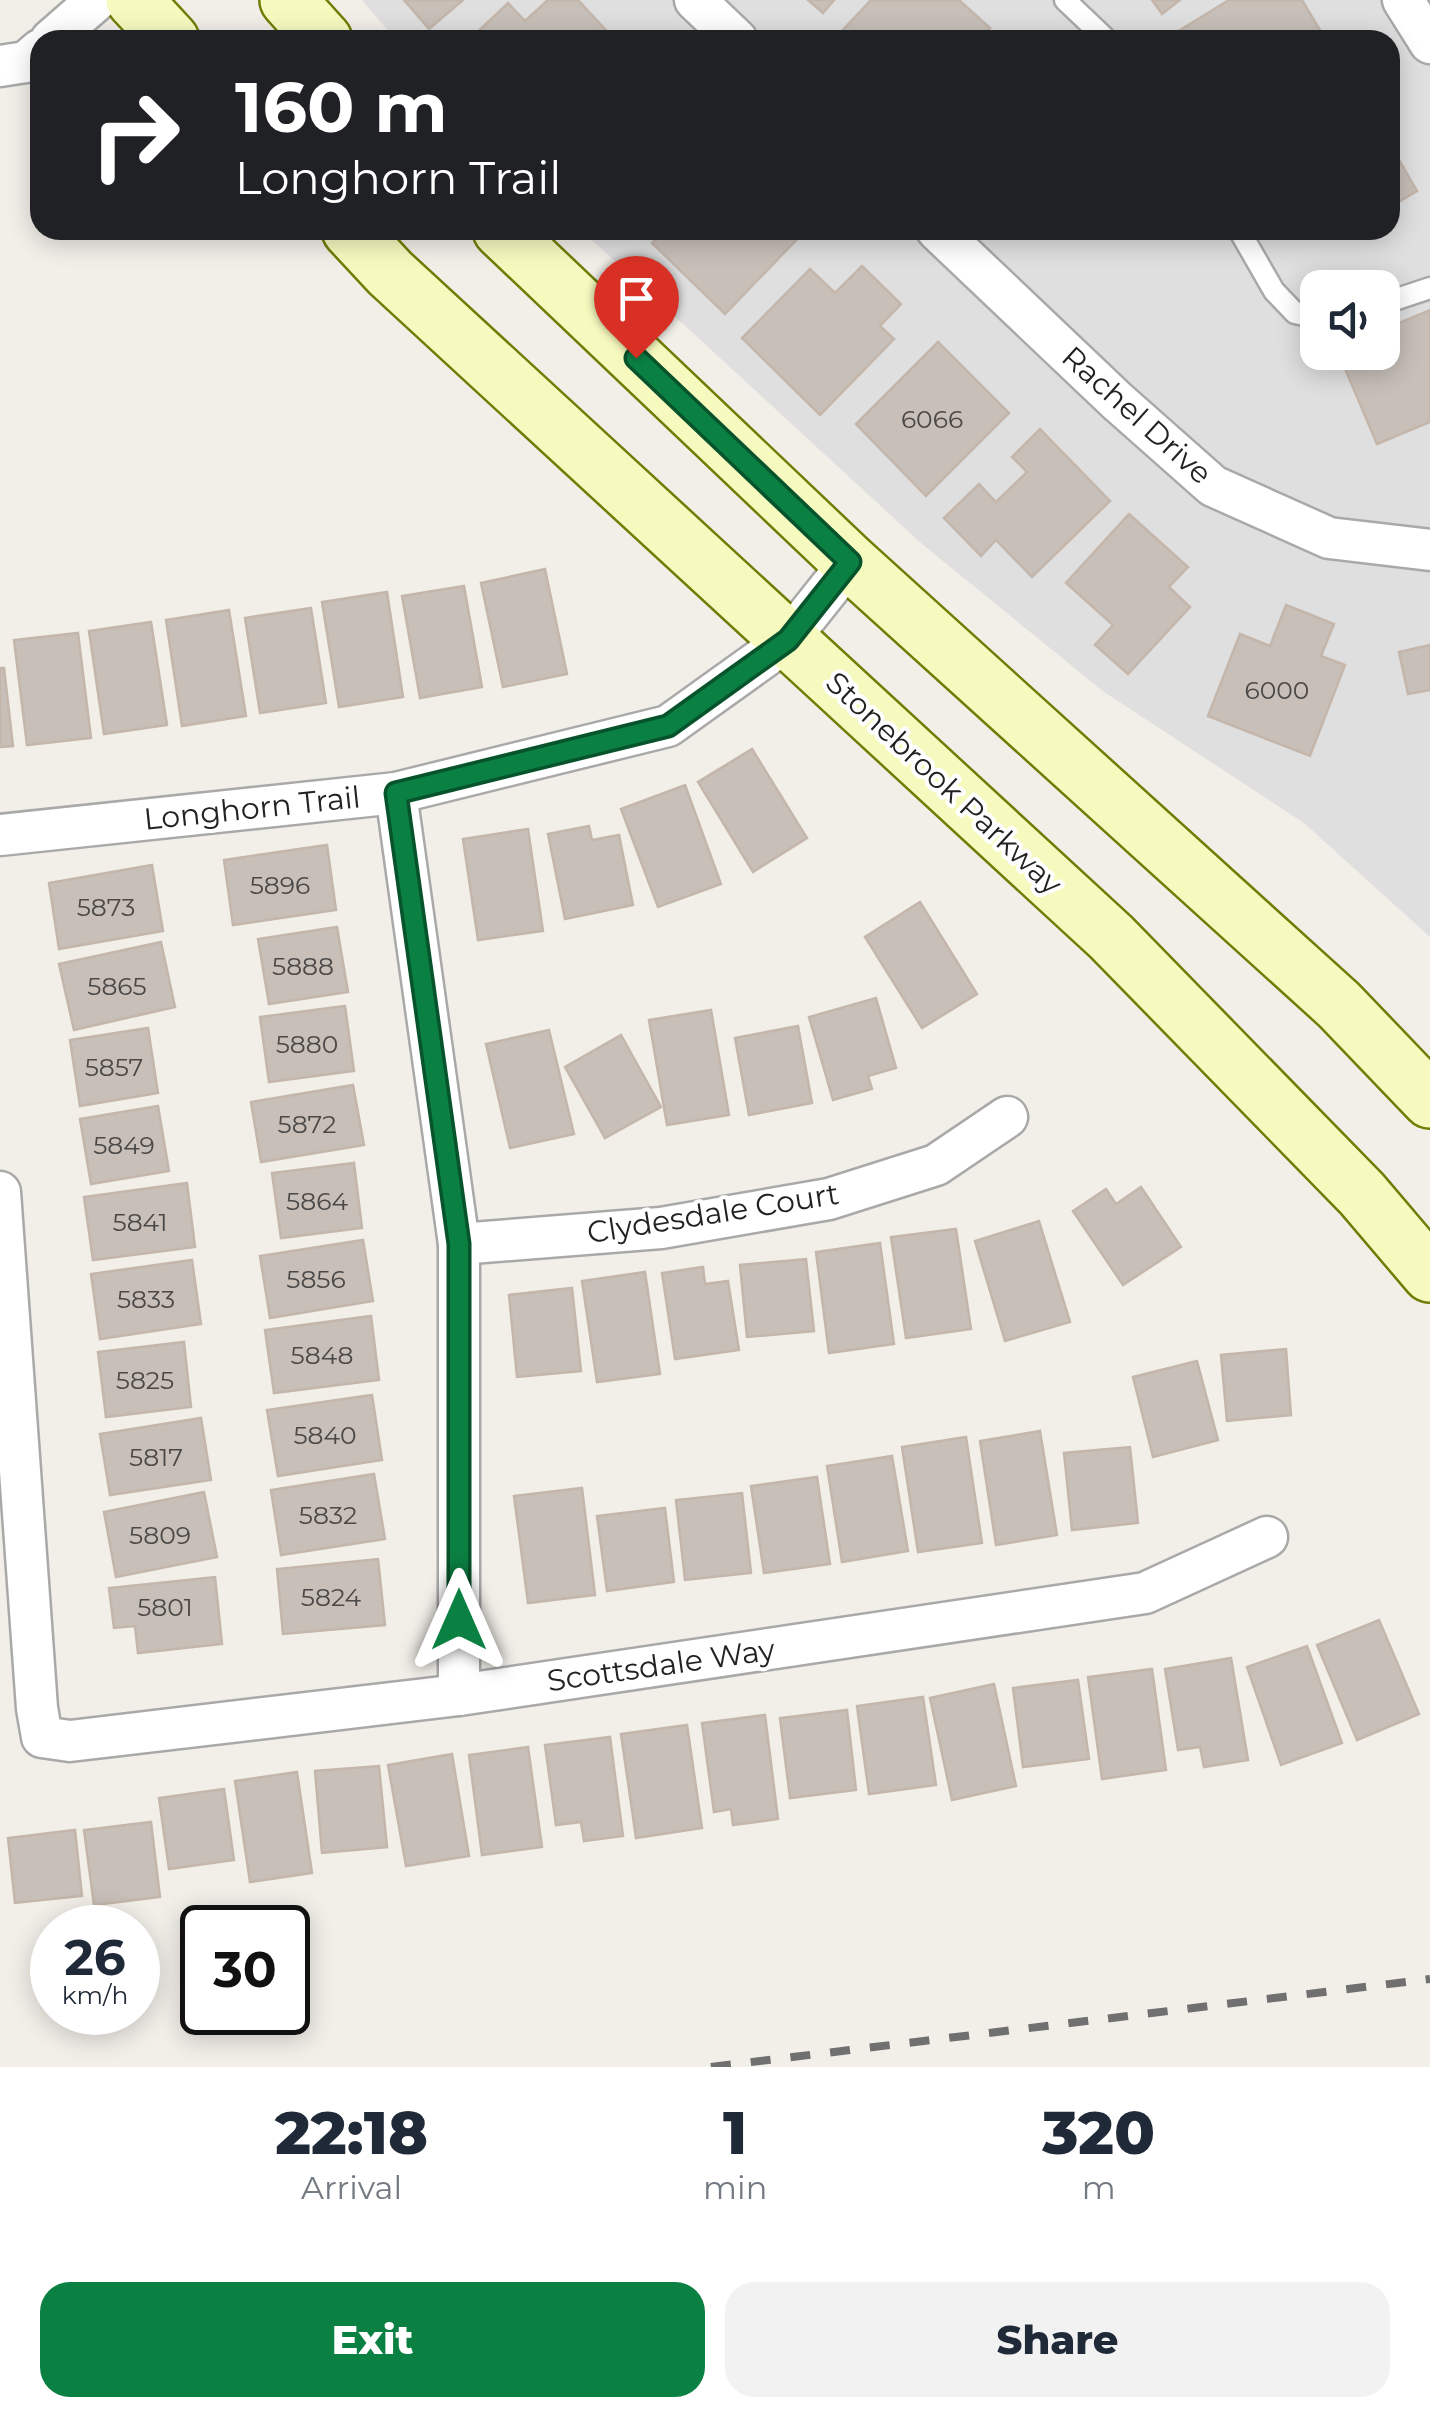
<!DOCTYPE html>
<html lang="en">
<head>
<meta charset="utf-8">
<style>
  body { margin:0; font-family:Montserrat,sans-serif; background:#f2f2f3; color:#1f2937; height:100vh; display:flex; flex-direction:column; font-size:38px; white-space:nowrap }
  * { box-sizing:border-box; margin:0 }
  p { font-size:32px; color:#747a83 }
  .icon { flex:none; width:55px; height:55px; fill:none; stroke:currentColor; stroke-width:2; stroke-linecap:round; stroke-linejoin:round }
  .map { position:relative; height:2067px; overflow:hidden }
  .details { display:flex; flex-direction:column; background:#fff; flex:1 }
  .details>* { flex:none }
  .top-card { position:absolute; left:30px; top:30px; width:1370px; height:210px; border-radius:30px; box-shadow:0 5px 25px #0003; background:#202124; color:#fff; overflow:hidden }
  .fabs { position:absolute; left:1300px; top:270px; display:grid; gap:20px }
  .fabs a { display:grid; place-items:center; width:100px; height:100px; border-radius:20px; background:#fff; box-shadow:0 5px 25px #0003; font-size:50px }
  .speed { position:absolute; left:30px; top:1905px; display:flex; gap:20px; font-size:50px; font-weight:700; text-align:center }
  .speed>* { display:grid; place-content:center; width:130px; height:130px; border-radius:50%; background:#fff; box-shadow:0 5px 25px #0003; line-height:1 }
  .speed small { font-size:25px; font-weight:400 }
  .speed .limit { border:5px solid #111; border-radius:15px; background:#fff; color:#111 }
  .pin { position:absolute; display:grid; place-items:center; width:85px; height:85px; color:#fff; margin:-102px -42px; border-radius:50% 50% 50% 0; rotate:-45deg; box-shadow:0 0 10px #0007 }
  .pin .icon { rotate:45deg }
  .me { position:absolute; width:110px; margin:-55px; rotate:0deg; stroke-linejoin:round; filter:drop-shadow(0 0 8px #0008) }
  .turn { display:flex; align-items:center; gap:35px; height:210px; padding:0 40px; font-size:45px }
  .turn .icon { width:130px; height:130px; stroke-width:2.5 }
  .turn b { display:block; font-size:70px; line-height:85px }
  .eta { display:flex; justify-content:space-evenly; align-items:center; height:170px; text-align:center }
  .eta b { font-size:60px; font-weight:800; line-height:70px }
  .primary-button { display:flex; gap:20px; margin-top:auto; padding:20px 40px }
  .primary-button a { flex:1; height:115px; border-radius:30px; background:#0b8043; color:#fff; font-size:40px; font-weight:800; line-height:115px; text-align:center }
  .primary-button a+a { background:#f2f2f3; color:#1f2937 }
  .map>svg:first-child { display:block }
  .residential { fill:#e0dfdf; fill-rule:evenodd }
  .building { fill:#c7bfb8; stroke:#c4b6ab; stroke-width:2.5 }
  .lines { fill:none; stroke-linecap:round; stroke-linejoin:round }
  .lane-casing { stroke:#a9a9a9; stroke-width:25 }
  .street-casing { stroke:#a9a9a9; stroke-width:45 }
  .secondary-casing { stroke:#707d05; stroke-width:60 }
  .lane { stroke:#fff; stroke-width:20 }
  .street { stroke:#fff; stroke-width:40 }
  .secondary { stroke:#f7fabf; stroke-width:55 }
  .rail { stroke:#707070; stroke-width:8; stroke-dasharray:20 20; stroke-linecap:butt }
  .route-casing { stroke:#07532c; stroke-width:25 }
  .route { stroke:#0b8043; stroke-width:18 }
  .labels { text-anchor:middle; dominant-baseline:central; stroke-width:8; stroke-linejoin:round; paint-order:stroke }
  .number-label { font-size:25px; fill:#4b4948 }
  .street-label { font-size:30px; fill:#222; stroke:#fff }
</style>
</head>
<body>
<div class="map">
<svg width="1430" height="2067" viewBox="0 0 1430 2067">
  <rect width="100%" height="100%" fill="#f2efe9"/>
  <path class="residential" d="M 362,0 L 1430,0 L 1430,937 L 1304,823 L 1104,692 L 922,544 L 581,230 L 1390,230 L 1390,40 L 396,40 ZM 1318,288 L 1382,288 L 1382,352 L 1318,352 Z"/>
  <g class="building">
    <path d="M 404,0 L 463,0 L 429,29 Z"/>
    <path d="M 548,0 L 578,0 L 615,40 L 469,40 L 508,3 L 525,21 Z"/>
    <path d="M 808,0 L 834,0 L 823,13 Z"/>
    <path d="M 871,0 L 959,0 L 990,28 L 979,40 L 850,40 L 841,32 Z"/>
    <path d="M 1152,0 L 1180,0 L 1162,14 Z"/>
    <path d="M 1229,0 L 1302,0 L 1326,40 L 1187,40 L 1180,30 Z"/>
    <path d="M 1390,144 L 1417,191 L 1390,207 Z"/>
    <path d="M 665,230 L 806,230 L 725,314 L 652,243 Z"/>
    <path d="M 862,266 L 901,304 L 880,326 L 894,339 L 820,415 L 742,338 L 810,269 L 835,293 Z"/>
    <path d="M 1430,310 L 1430,422 L 1377,444 L 1338,352 L 1382,352 L 1382,330 Z"/>
    <path d="M 938,342 L 1009,413 L 926,496 L 856,424 Z"/>
    <path d="M 1040,429 L 1110,501 L 1032,577 L 996,540 L 981,556 L 944,518 L 979,484 L 996,502 L 1027,472 L 1012,457 Z"/>
    <path d="M 1129,514 L 1188,567 L 1169,587 L 1190,607 L 1128,674 L 1095,645 L 1113,625 L 1066,583 Z"/>
    <path d="M 545,569 L 567,674 L 503,687 L 481,583 Z"/>
    <path d="M 464,586 L 482,687 L 420,698 L 402,596 Z"/>
    <path d="M 387,592 L 403,697 L 339,707 L 322,602 Z"/>
    <path d="M 1286,605 L 1334,624 L 1321,656 L 1345,665 L 1310,756 L 1208,716 L 1240,634 L 1270,646 Z"/>
    <path d="M 311,608 L 326,703 L 260,713 L 245,618 Z"/>
    <path d="M 229,610 L 246,716 L 182,726 L 166,620 Z"/>
    <path d="M 151,622 L 167,725 L 104,734 L 89,631 Z"/>
    <path d="M 78,633 L 91,738 L 27,745 L 14,640 Z"/>
    <path d="M 1430,645 L 1430,690 L 1408,694 L 1399,652 Z"/>
    <path d="M 0,668 L 4,668 L 13,746 L 0,747 Z"/>
    <path d="M 752,749 L 807,838 L 753,872 L 698,782 Z"/>
    <path d="M 685,785 L 721,884 L 658,907 L 621,809 Z"/>
    <path d="M 589,826 L 592,840 L 619,835 L 633,905 L 565,919 L 548,834 Z"/>
    <path d="M 528,829 L 543,931 L 478,940 L 463,839 Z"/>
    <path d="M 327,845 L 336,910 L 233,925 L 224,860 Z"/>
    <path d="M 152,865 L 163,931 L 59,949 L 49,883 Z"/>
    <path d="M 920,902 L 977,994 L 922,1028 L 865,937 Z"/>
    <path d="M 337,927 L 348,992 L 269,1004 L 258,939 Z"/>
    <path d="M 161,942 L 175,1007 L 74,1030 L 59,964 Z"/>
    <path d="M 876,998 L 896,1068 L 868,1076 L 872,1089 L 833,1100 L 809,1017 Z"/>
    <path d="M 345,1006 L 354,1071 L 269,1082 L 260,1017 Z"/>
    <path d="M 711,1010 L 729,1115 L 667,1125 L 649,1020 Z"/>
    <path d="M 798,1026 L 812,1103 L 749,1115 L 735,1038 Z"/>
    <path d="M 148,1028 L 158,1093 L 80,1106 L 70,1040 Z"/>
    <path d="M 549,1030 L 574,1134 L 510,1148 L 486,1044 Z"/>
    <path d="M 621,1035 L 661,1107 L 605,1138 L 565,1067 Z"/>
    <path d="M 353,1085 L 364,1145 L 261,1162 L 251,1102 Z"/>
    <path d="M 158,1106 L 169,1171 L 91,1184 L 80,1119 Z"/>
    <path d="M 354,1163 L 362,1228 L 281,1238 L 272,1173 Z"/>
    <path d="M 187,1183 L 195,1247 L 93,1260 L 84,1197 Z"/>
    <path d="M 1141,1187 L 1181,1247 L 1123,1285 L 1073,1211 L 1106,1189 L 1116,1204 Z"/>
    <path d="M 1039,1221 L 1070,1322 L 1005,1341 L 975,1241 Z"/>
    <path d="M 956,1229 L 971,1329 L 906,1338 L 891,1237 Z"/>
    <path d="M 363,1240 L 373,1301 L 270,1318 L 260,1256 Z"/>
    <path d="M 880,1243 L 894,1344 L 829,1353 L 816,1252 Z"/>
    <path d="M 806,1259 L 814,1331 L 747,1337 L 740,1265 Z"/>
    <path d="M 192,1260 L 201,1324 L 100,1339 L 91,1274 Z"/>
    <path d="M 703,1267 L 705,1284 L 728,1281 L 739,1350 L 675,1359 L 662,1273 Z"/>
    <path d="M 645,1272 L 660,1374 L 597,1382 L 582,1281 Z"/>
    <path d="M 572,1288 L 581,1371 L 517,1377 L 509,1295 Z"/>
    <path d="M 371,1316 L 379,1380 L 274,1393 L 265,1330 Z"/>
    <path d="M 184,1342 L 191,1407 L 106,1417 L 98,1352 Z"/>
    <path d="M 1286,1349 L 1291,1415 L 1227,1421 L 1221,1355 Z"/>
    <path d="M 1197,1361 L 1218,1440 L 1153,1457 L 1133,1377 Z"/>
    <path d="M 372,1395 L 382,1460 L 278,1476 L 267,1410 Z"/>
    <path d="M 201,1418 L 211,1480 L 110,1495 L 100,1434 Z"/>
    <path d="M 1040,1431 L 1057,1535 L 996,1545 L 980,1441 Z"/>
    <path d="M 966,1437 L 982,1543 L 918,1552 L 902,1447 Z"/>
    <path d="M 1130,1447 L 1138,1523 L 1072,1530 L 1064,1453 Z"/>
    <path d="M 892,1456 L 908,1551 L 842,1562 L 827,1466 Z"/>
    <path d="M 374,1474 L 385,1539 L 281,1555 L 271,1490 Z"/>
    <path d="M 817,1477 L 830,1564 L 764,1573 L 751,1486 Z"/>
    <path d="M 582,1488 L 595,1595 L 528,1603 L 514,1496 Z"/>
    <path d="M 204,1492 L 217,1557 L 116,1577 L 104,1512 Z"/>
    <path d="M 742,1493 L 751,1573 L 685,1580 L 676,1500 Z"/>
    <path d="M 665,1508 L 674,1582 L 607,1591 L 597,1516 Z"/>
    <path d="M 378,1559 L 385,1625 L 283,1634 L 277,1569 Z"/>
    <path d="M 215,1577 L 222,1644 L 138,1653 L 135,1626 L 114,1628 L 109,1588 Z"/>
    <path d="M 1379,1620 L 1419,1714 L 1357,1740 L 1317,1645 Z"/>
    <path d="M 1307,1646 L 1342,1743 L 1281,1765 L 1247,1667 Z"/>
    <path d="M 1231,1658 L 1248,1760 L 1204,1767 L 1200,1747 L 1178,1750 L 1165,1669 Z"/>
    <path d="M 1152,1669 L 1166,1770 L 1102,1779 L 1088,1677 Z"/>
    <path d="M 1078,1680 L 1089,1759 L 1023,1767 L 1013,1688 Z"/>
    <path d="M 994,1684 L 1016,1786 L 952,1800 L 930,1698 Z"/>
    <path d="M 923,1697 L 936,1785 L 869,1794 L 857,1706 Z"/>
    <path d="M 847,1710 L 856,1790 L 790,1798 L 780,1718 Z"/>
    <path d="M 765,1715 L 778,1819 L 733,1825 L 731,1809 L 714,1812 L 702,1723 Z"/>
    <path d="M 687,1725 L 702,1828 L 636,1838 L 621,1734 Z"/>
    <path d="M 610,1737 L 623,1836 L 584,1841 L 581,1822 L 556,1825 L 545,1745 Z"/>
    <path d="M 528,1747 L 542,1847 L 482,1855 L 469,1755 Z"/>
    <path d="M 452,1754 L 469,1856 L 406,1866 L 388,1765 Z"/>
    <path d="M 379,1766 L 387,1847 L 322,1853 L 315,1771 Z"/>
    <path d="M 297,1772 L 312,1873 L 250,1882 L 235,1781 Z"/>
    <path d="M 224,1789 L 234,1860 L 169,1869 L 159,1798 Z"/>
    <path d="M 151,1822 L 160,1897 L 94,1905 L 84,1830 Z"/>
    <path d="M 75,1830 L 82,1896 L 15,1903 L 8,1838 Z"/>
  </g>
  <g class="lines">
    <g class="lane-casing">
      <g id="lane">
        <path d="M 1065,0 L 1107,40"/>
        <path d="M 1239,230 L 1274,291 L 1295,313 L 1318,318"/>
        <path d="M 1382,304 L 1430,288"/>
      </g>
    </g>
    <g class="street-casing">
      <g id="street">
        <path d="M 695,0 L 737,40"/>
        <path d="M 1403,0 L 1430,43"/>
        <path d="M 51,40 L 97,0"/>
        <path d="M 0,66 L 26,62 L 40,50"/>
        <path d="M 937,230 L 1117,401 L 1213,486 L 1329,538 L 1430,550"/>
        <path d="M 396,793 L 459,1244 L 459,1695"/>
        <path d="M 0,835 L 396,793 L 668,726 L 788,640 L 850,562"/>
        <path d="M 0,1192 L 37,1708 L 42,1737 L 70,1741 L 459,1695 L 1145,1593 L 1267,1537"/>
        <path d="M 459,1244 L 661,1228 L 829,1199 L 936,1165 L 1007,1117"/>
      </g>
    </g>
    <g class="secondary-casing">
      <g id="secondary">
        <path d="M 134,0 L 171,40"/>
        <path d="M 288,0 L 324,40"/>
        <path d="M 350,230 L 390,273 L 1111,937 L 1362,1194 L 1430,1274"/>
        <path d="M 501,230 L 850,562 L 1339,1005 L 1430,1100"/>
      </g>
    </g>
    <use href="#lane" class="lane"/>
    <use href="#street" class="street"/>
    <use href="#secondary" class="secondary"/>
    <path class="rail" d="M 711,2067 L 1430,1979"/>
  </g>
  <g class="lines">
    <g class="route-casing">
      <path id="route" d="M 459,1620 L 459,1244 L 396,793 L 668,726 L 788,640 L 850,562 L 636,358"/>
    </g>
    <use href="#route" class="route"/>
  </g>
  <g class="labels">
    <g class="number-label">
      <text x="932" y="419">6066</text>
      <text x="1277" y="690">6000</text>
      <text x="280" y="885">5896</text>
      <text x="106" y="907">5873</text>
      <text x="303" y="966">5888</text>
      <text x="117" y="986">5865</text>
      <text x="307" y="1044">5880</text>
      <text x="114" y="1067">5857</text>
      <text x="307" y="1124">5872</text>
      <text x="124" y="1145">5849</text>
      <text x="317" y="1201">5864</text>
      <text x="140" y="1222">5841</text>
      <text x="316" y="1279">5856</text>
      <text x="146" y="1299">5833</text>
      <text x="322" y="1355">5848</text>
      <text x="145" y="1380">5825</text>
      <text x="325" y="1435">5840</text>
      <text x="156" y="1457">5817</text>
      <text x="328" y="1515">5832</text>
      <text x="160" y="1535">5809</text>
      <text x="331" y="1597">5824</text>
      <text x="165" y="1607">5801</text>
    </g>
    <g class="street-label">
      <text transform="translate(1137 415) rotate(42)">Rachel Drive</text>
      <text transform="translate(944 783) rotate(43)">Stonebrook Parkway</text>
      <text transform="translate(252 808) rotate(-6)">Longhorn Trail</text>
      <text transform="translate(713 1213) rotate(-9)">Clydesdale Court</text>
      <text transform="translate(661 1665) rotate(-8)">Scottsdale Way</text>
    </g>
  </g>
</svg>
<div class="fabs">
<a><svg class="icon" aria-label="sound" viewBox="0 0 24 24"><path d="M4 9h4l5-4v14l-5-4H4zM17 9q2 3 0 6"/></svg></a>
</div>
<div class="speed"><div>26<small>km/h</small></div><div class="limit">30</div></div>
<div class="pin" style="left:636px;top:358px;background:#d93025"><svg class="icon" aria-label="arrive" viewBox="0 0 24 24"><path d="M6 21V4h12l-3 4 3 4H6"/></svg></div>
<svg class="me" style="left:459px;top:1620px" viewBox="-20 -20 40 40"><path d="M0-17L14 15 0 8-14 15z" fill="#0b8043" stroke="#fff" stroke-width="4"/></svg>
<div class="top-card">
<div class="turn"><svg class="icon" aria-label="right" viewBox="0 0 24 24"><path d="M7 20v-9h11M14 6l5 5-5 5"/></svg><div><b>160 m</b>Longhorn Trail</div></div>
</div>
</div>
<section class="details">
<div class="eta">
<div><b>22:18</b><p>Arrival</p></div>
<div><b>1</b><p>min</p></div>
<div><b>320</b><p>m</p></div>
</div>
<div class="primary-button"><a>Exit</a><a>Share</a></div>
</section>
</body>
</html>
